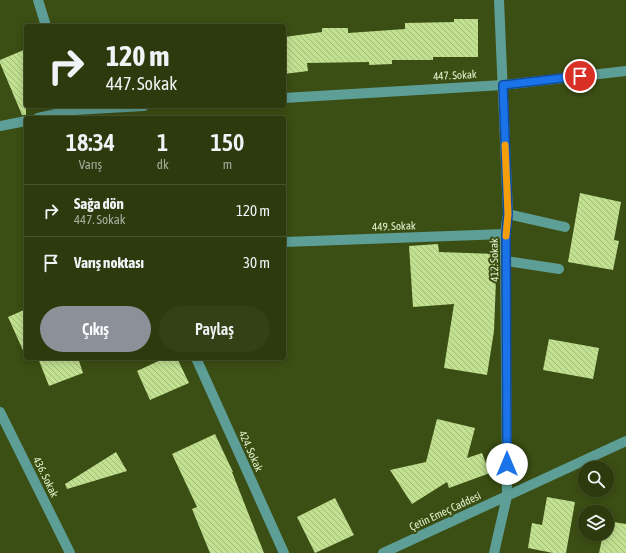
<!DOCTYPE html>
<html lang="tr">
<head>
<meta charset="utf-8">
<style>
  body { margin:0; font-family:"Asap Condensed",sans-serif; background:#344117; color:#f1f3f6; height:100vh; display:flex; flex-direction:column; font-size:15px; white-space:nowrap }
  * { box-sizing:border-box; margin:0 }
  p { font-size:13px; color:#a6ad9e }
  .icon { flex:none; width:22px; height:22px; fill:none; stroke:currentColor; stroke-width:2; stroke-linecap:round; stroke-linejoin:round }
  .map { position:relative; flex:1; overflow:hidden }
  .side { position:absolute; left:24px; top:116px; width:262px; height:244px; display:flex; flex-direction:column; background:#2c3a0e; border-radius:4px; box-shadow:0 2px 10px #0003,0 0 0 1px #48542e }
  .side>* { flex:none }
  .banner { position:absolute; left:24px; top:24px; width:262px; height:84px; border-radius:4px; box-shadow:0 2px 10px #0003,0 0 0 1px #48542e; background:#2c3a0e; color:#f1f3f6; overflow:hidden }
  .fabs { position:absolute; left:578px; top:461px; display:grid; gap:8px }
  .fabs a { display:grid; place-items:center; width:36px; height:36px; border-radius:50%; background:#2c3a0e; box-shadow:0 2px 10px #0003,0 0 0 1px #48542e; font-size:20px }
  .pin { position:absolute; display:grid; place-items:center; width:34px; height:34px; color:#fff; margin:-17px; border:2px solid #fff; border-radius:50%; box-shadow:0 1px 4px #0007 }
  .me { position:absolute; width:44px; margin:-22px; rotate:0deg; stroke-linejoin:round; filter:drop-shadow(0 0 3px #0008) }
  .turn { display:flex; align-items:center; gap:14px; height:84px; padding:0 16px; font-size:18px }
  .turn .icon { width:52px; height:52px; stroke-width:2.5 }
  .turn b { display:block; font-size:28px; line-height:34px }
  .eta { display:flex; justify-content:space-evenly; align-items:center; height:68px; text-align:center }
  .eta b { font-size:24px; font-weight:600; line-height:28px }
  .primary-button { display:flex; gap:8px; margin-top:auto; padding:8px 16px }
  .primary-button a { flex:1; height:46px; border-radius:24px; background:#8c9099; color:#fff; font-size:16px; font-weight:600; line-height:46px; text-align:center }
  .primary-button a+a { background:#344117; color:#f1f3f6 }
  ul { padding:0; list-style:none }
  li { display:flex; align-items:center; gap:12px; height:52px; padding:0 16px; border-top:1px solid #48542e }
  li div { flex:1 }
  li b { display:block; font-size:15px }
  li em { font-style:normal }
  .map>svg:first-child { display:block }
  .building { fill:url(#building-back-hatch) }
  .lines { fill:none; stroke-linecap:round; stroke-linejoin:round }
  .minor { stroke:#5d9f97; stroke-width:10 }
  .route-casing { stroke:#114b97; stroke-width:10 }
  .route { stroke:#1a73e8; stroke-width:7 }
  .slow { stroke:#f59e0b; stroke-width:7 }
  .labels { text-anchor:middle; dominant-baseline:central; stroke-width:4; stroke-linejoin:round; paint-order:stroke }
  .street-label { font-size:11px; fill:#e2f2cb; stroke:#3b4e13 }
</style>
</head>
<body>
<div class="map">
<svg width="626" height="553" viewBox="0 0 626 553">
  <defs>
    <pattern id="building-back-hatch" width="6" height="6" patternUnits="userSpaceOnUse"><rect width="6" height="6" fill="#c1e090"/><path d="M-1 5l2 2M0 0l6 6M5-1l2 2" fill="none" stroke="#a2ba7b"/></pattern>
  </defs>
  <rect width="100%" height="100%" fill="#3b4e13"/>
  <g class="building">
    <path d="M 454,19 L 478,19 L 478,57 L 433,57 L 433,60 L 392,60 L 392,64 L 369,65 L 369,62 L 307,63 L 308,71 L 284,74 L 284,37 L 322,32 L 322,28 L 348,28 L 348,33 L 405,29 L 405,23 L 454,22 Z"/>
    <path d="M 26,49 L 26,115 L 22,115 L 0,63 L 0,60 Z"/>
    <path d="M 580,193 L 621,202 L 614,240 L 619,241 L 613,270 L 568,262 Z"/>
    <path d="M 438,244 L 439,252 L 497,254 L 494,331 L 487,375 L 444,368 L 454,304 L 413,307 L 409,246 Z"/>
    <path d="M 26,309 L 26,357 L 8,317 Z"/>
    <path d="M 549,339 L 599,348 L 593,379 L 543,370 Z"/>
    <path d="M 38,358 L 78,358 L 83,373 L 49,386 Z"/>
    <path d="M 165,358 L 177,358 L 189,383 L 150,400 L 137,371 Z"/>
    <path d="M 437,419 L 475,428 L 467,458 L 482,453 L 490,473 L 449,488 L 447,482 L 412,504 L 390,470 L 426,462 Z"/>
    <path d="M 215,434 L 233,472 L 232,472 L 264,553 L 210,553 L 192,509 L 197,507 L 172,454 Z"/>
    <path d="M 116,452 L 127,471 L 67,489 L 65,484 Z"/>
    <path d="M 547,497 L 575,502 L 566,553 L 553,553 L 528,548 L 532,523 L 542,525 Z"/>
    <path d="M 335,498 L 354,535 L 315,553 L 297,517 Z"/>
    <path d="M 607,521 L 626,524 L 626,553 L 599,553 L 603,534 L 607,534 Z"/>
  </g>
  <g class="lines">
    <g class="minor">
      <path d="M 38,0 L 46,26"/>
      <path d="M 284,98 L 503,85 L 626,71"/>
      <path d="M 38,118 L 74,110 L 144,106"/>
      <path d="M 0,126 L 26,121"/>
      <path d="M 508,214 L 565,227"/>
      <path d="M 284,242 L 505,234"/>
      <path d="M 506,261 L 559,269"/>
      <path d="M 196,358 L 284,553"/>
      <path d="M 0,412 L 70,553"/>
      <path d="M 383,553 L 626,441"/>
      <path d="M 494,553 L 507,496 L 505,234 L 508,214 L 499,0"/>
    </g>
  </g>
  <g class="lines">
    <g class="route-casing">
      <path id="route" d="M 507,464 L 506,234 L 508,214 L 503,85 L 580,76"/>
    </g>
    <use href="#route" class="route"/>
    <path class="slow" d="M 505,145 L 508,214 L 506,236"/>
  </g>
  <g class="labels">
    <g class="street-label">
      <text transform="translate(455 75) rotate(-3)">447. Sokak</text>
      <text transform="translate(394 226) rotate(-2)">449. Sokak</text>
      <text transform="translate(494 260) rotate(-91)">412. Sokak</text>
      <text transform="translate(251 451) rotate(66)">424. Sokak</text>
      <text transform="translate(46 477) rotate(64)">436. Sokak</text>
      <text transform="translate(445 511) rotate(-25)">Çetin Emeç Caddesi</text>
    </g>
  </g>
</svg>
<div class="fabs">
<a><svg class="icon" aria-label="search" viewBox="0 0 24 24"><circle cx="10" cy="10" r="6"/><path d="M15 15l6 6"/></svg></a>
<a><svg class="icon" aria-label="layers" viewBox="0 0 24 24"><path d="M12 4l9 5-9 5-9-5zM3 14l9 5 9-5"/></svg></a>
</div>
<div class="pin" style="left:580px;top:76px;background:#d93025"><svg class="icon" aria-label="arrive" viewBox="0 0 24 24"><path d="M6 21V4h12l-3 4 3 4H6"/></svg></div>
<svg class="me" style="left:507px;top:464px" viewBox="-20 -20 40 40"><circle r="19" fill="#fff"/><path d="M0-13L10 11 0 6-10 11z" fill="#1a73e8"/></svg>
<div class="banner">
<div class="turn"><svg class="icon" aria-label="right" viewBox="0 0 24 24"><path d="M7 20v-9h11M14 6l5 5-5 5"/></svg><div><b>120 m</b>447. Sokak</div></div>
</div>
<section class="side">
<div class="eta">
<div><b>18:34</b><p>Varış</p></div>
<div><b>1</b><p>dk</p></div>
<div><b>150</b><p>m</p></div>
</div>
<ul>
<li><svg class="icon" aria-label="right" viewBox="0 0 24 24"><path d="M7 20v-9h11M14 6l5 5-5 5"/></svg><div><b>Sağa dön</b><p>447. Sokak</p></div><em>120 m</em></li>
<li><svg class="icon" aria-label="arrive" viewBox="0 0 24 24"><path d="M6 21V4h12l-3 4 3 4H6"/></svg><div><b>Varış noktası</b></div><em>30 m</em></li>
</ul>
<div class="primary-button"><a>Çıkış</a><a>Paylaş</a></div>
</section>
</div>
</body>
</html>
